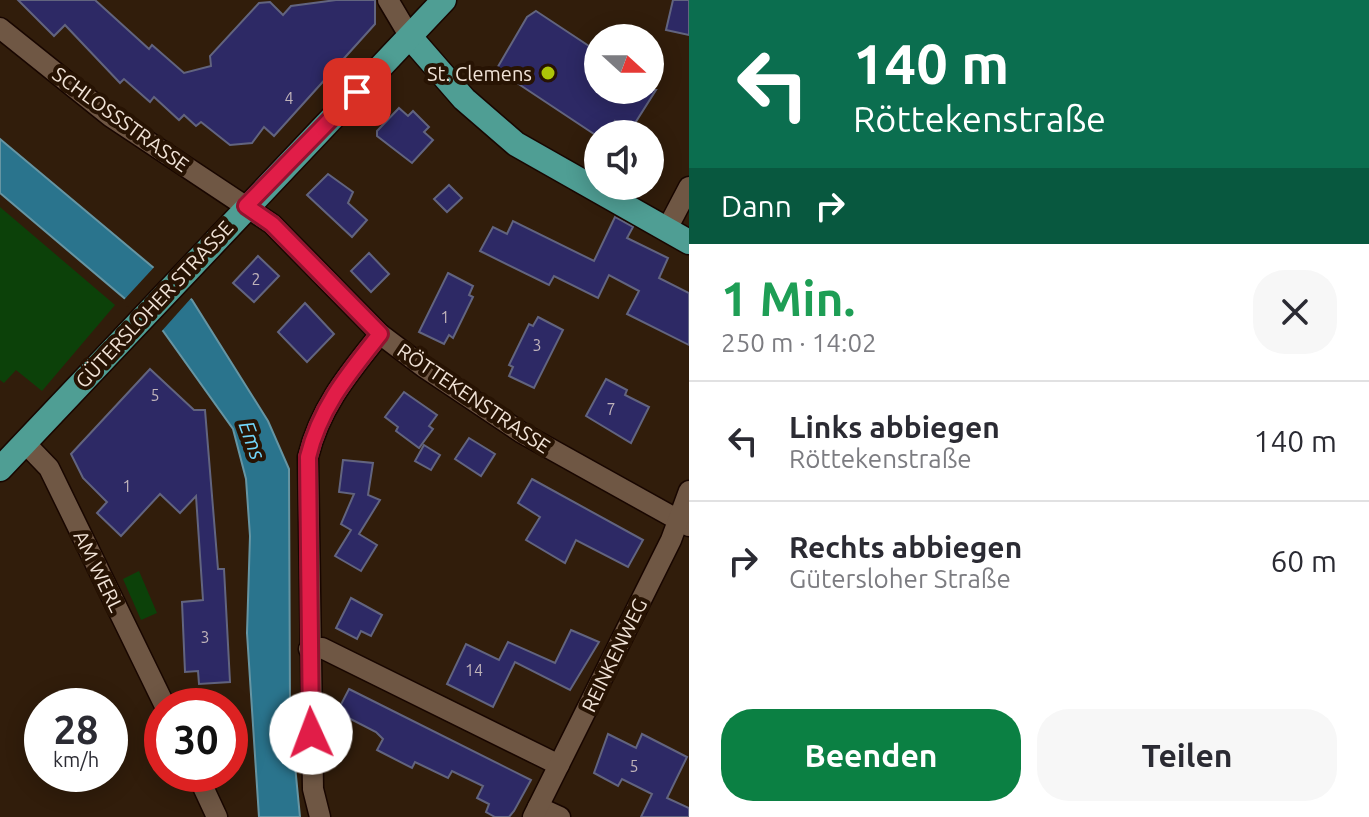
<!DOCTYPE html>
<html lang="de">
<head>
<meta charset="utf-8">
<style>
  body { margin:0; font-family:Ubuntu,sans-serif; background:#f7f7f7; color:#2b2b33; height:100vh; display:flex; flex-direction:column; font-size:30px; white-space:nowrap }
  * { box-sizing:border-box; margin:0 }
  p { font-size:26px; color:#7c7c81 }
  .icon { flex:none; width:44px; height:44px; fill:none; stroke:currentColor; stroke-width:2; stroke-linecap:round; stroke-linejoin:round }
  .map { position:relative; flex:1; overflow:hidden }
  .panel { display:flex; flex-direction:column; background:#fff; width:680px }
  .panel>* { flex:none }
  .guide { background:#0b6e4f; color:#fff; overflow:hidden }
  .needle { width:52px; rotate:111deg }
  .fabs { position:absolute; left:584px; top:24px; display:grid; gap:16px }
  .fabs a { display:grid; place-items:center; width:80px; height:80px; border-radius:50%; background:#fff; box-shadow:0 4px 20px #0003; font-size:40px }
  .speed { position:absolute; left:24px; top:688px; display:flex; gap:16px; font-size:40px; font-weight:700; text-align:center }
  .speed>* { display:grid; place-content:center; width:104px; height:104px; border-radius:50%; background:#fff; box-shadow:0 4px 20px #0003; line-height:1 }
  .speed small { font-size:20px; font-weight:400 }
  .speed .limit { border:12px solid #d22; background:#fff; color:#111 }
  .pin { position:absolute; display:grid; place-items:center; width:68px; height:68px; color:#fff; margin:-34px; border-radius:16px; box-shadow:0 4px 12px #0006 }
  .me { position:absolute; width:88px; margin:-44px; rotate:358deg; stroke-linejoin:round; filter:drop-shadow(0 0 6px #0008) }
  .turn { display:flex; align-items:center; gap:28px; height:168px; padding:0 32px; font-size:36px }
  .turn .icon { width:104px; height:104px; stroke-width:2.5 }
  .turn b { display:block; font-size:56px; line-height:68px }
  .then { display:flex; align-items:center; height:76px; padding:0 32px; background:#0003; gap:16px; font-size:30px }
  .round { display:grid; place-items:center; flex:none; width:84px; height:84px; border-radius:32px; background:#f7f7f7 }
  .summary { display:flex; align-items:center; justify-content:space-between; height:136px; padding:0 32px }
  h1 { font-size:48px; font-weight:700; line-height:60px; color:#1e9e55 }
  .button { display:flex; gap:16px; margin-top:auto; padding:16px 32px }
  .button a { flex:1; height:92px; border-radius:32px; background:#0b8043; color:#fff; font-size:32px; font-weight:700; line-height:92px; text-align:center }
  .button a+a { background:#f7f7f7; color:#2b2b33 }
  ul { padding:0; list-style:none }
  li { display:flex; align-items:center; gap:24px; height:120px; padding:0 32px; border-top:2px solid #e1e1e2 }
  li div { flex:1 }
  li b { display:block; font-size:30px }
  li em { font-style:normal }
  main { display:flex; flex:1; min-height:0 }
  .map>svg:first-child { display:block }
  .green { fill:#0c4109 }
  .water { fill:#2a748d; stroke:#6695a3; stroke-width:2 }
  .pier { fill:#311d0b }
  .building { fill:#2d2965; stroke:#62647f; stroke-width:2 }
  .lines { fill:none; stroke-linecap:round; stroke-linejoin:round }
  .minor-casing { stroke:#180600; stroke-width:23 }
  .major-casing { stroke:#180600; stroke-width:27 }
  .minor { stroke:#6f5744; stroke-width:20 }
  .major { stroke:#4f9e94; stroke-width:24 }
  .route-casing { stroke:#92132f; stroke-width:20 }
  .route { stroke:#e11d48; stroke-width:14 }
  .poi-dot { fill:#aec508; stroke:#271303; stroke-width:3 }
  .labels { text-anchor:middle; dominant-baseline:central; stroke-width:8; stroke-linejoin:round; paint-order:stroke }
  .number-label { font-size:16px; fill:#c0b4ba }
  .poi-label { font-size:20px; fill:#f1e3d7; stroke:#271303; text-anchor:end }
  .street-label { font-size:20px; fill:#f1e3d7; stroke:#271303 }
  .water-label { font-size:22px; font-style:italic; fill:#72d5f8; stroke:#271303 }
</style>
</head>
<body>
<main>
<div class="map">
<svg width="689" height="817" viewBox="0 0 689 817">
  <rect width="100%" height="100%" fill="#311d0b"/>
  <g class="green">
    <path d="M 0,207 L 115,305 L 42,391 L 16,370 L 4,383 L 0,380 Z"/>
    <path d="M 139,571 L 157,613 L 141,620 L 123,579 Z"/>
  </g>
  <path class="water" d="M 0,139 L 192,300 L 268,421 L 289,469 L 290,714 L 300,817 L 259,817 L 247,633 L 250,536 L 246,479 L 233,429 L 163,331 L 0,193 Z"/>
  <path class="pier" d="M 157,264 L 193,296 L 160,333 L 122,302 Z"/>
  <g class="building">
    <path d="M 18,0 L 95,0 L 149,49 L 152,45 L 184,73 L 211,66 L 210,56 L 259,3 L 270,2 L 283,15 L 291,6 L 336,0 L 375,0 L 375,24 L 274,136 L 264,127 L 252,143 L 230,145 L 201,122 L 196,126 L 184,115 L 179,120 L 154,97 L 150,102 L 124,79 L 120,83 L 65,25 L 54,36 Z"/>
    <path d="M 673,0 L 689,0 L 689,35 L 666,30 Z"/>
    <path d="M 536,11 L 598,52 L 598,90 L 656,90 L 630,131 L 615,121 L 608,132 L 594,134 L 514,81 L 502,83 L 496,70 L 527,17 Z"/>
    <path d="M 399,108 L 408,116 L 413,111 L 429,127 L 424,132 L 433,140 L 412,163 L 377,136 L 377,131 Z"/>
    <path d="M 328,174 L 353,192 L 348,203 L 367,220 L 352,237 L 307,195 Z"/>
    <path d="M 449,185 L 462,198 L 447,212 L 434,199 Z"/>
    <path d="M 615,217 L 633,227 L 627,238 L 668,258 L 659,278 L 689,293 L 689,345 L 627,314 L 639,291 L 609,275 L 598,298 L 554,276 L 549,285 L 480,251 L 493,227 L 507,234 L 513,221 L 594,261 Z"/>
    <path d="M 369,253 L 389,274 L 371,292 L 351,271 Z"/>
    <path d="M 258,256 L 279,276 L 254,302 L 233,283 Z"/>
    <path d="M 448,273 L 473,286 L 469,295 L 473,297 L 453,338 L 449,335 L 444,344 L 419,332 Z"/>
    <path d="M 305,303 L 334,334 L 307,362 L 278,332 Z"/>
    <path d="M 538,317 L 563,330 L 534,388 L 509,376 L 513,367 L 509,365 L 529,324 L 533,326 Z"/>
    <path d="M 150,369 L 194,410 L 205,410 L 218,569 L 224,569 L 230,682 L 199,684 L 198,671 L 185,672 L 182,602 L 203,600 L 196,496 L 180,513 L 160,494 L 121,536 L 97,513 L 107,502 L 83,478 L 71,454 Z"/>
    <path d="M 606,379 L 627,390 L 625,395 L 649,407 L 631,443 L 586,416 Z"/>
    <path d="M 404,392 L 437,415 L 429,426 L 433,429 L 419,448 L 396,431 L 398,427 L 385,417 Z"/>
    <path d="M 469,438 L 495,454 L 481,476 L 455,459 Z"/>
    <path d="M 424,445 L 440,455 L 431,470 L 415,461 Z"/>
    <path d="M 343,460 L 373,463 L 368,495 L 380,500 L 359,534 L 377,545 L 361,571 L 335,556 L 351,530 L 341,524 L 354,494 L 339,492 Z"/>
    <path d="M 532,479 L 643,540 L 628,567 L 576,540 L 565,563 L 526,540 L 540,517 L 518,503 Z"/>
    <path d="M 351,598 L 382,615 L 371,636 L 361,631 L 357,639 L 336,628 Z"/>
    <path d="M 571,630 L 599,642 L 570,690 L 515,662 L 493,707 L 447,684 L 466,644 L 499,660 L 508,642 L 555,663 Z"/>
    <path d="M 349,689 L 531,780 L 514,811 L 509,817 L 495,817 L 486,812 L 489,804 L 477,798 L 483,786 L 452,771 L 448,778 L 415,762 L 412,768 L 377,750 L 383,739 L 376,732 L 337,712 Z"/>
    <path d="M 608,734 L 636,748 L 642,734 L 687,757 L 667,798 L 689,808 L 689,817 L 641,817 L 652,794 L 622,779 L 618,786 L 594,773 Z"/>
  </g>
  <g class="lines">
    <g class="minor-casing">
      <g id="minor">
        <path d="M 388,0 L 410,37"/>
        <path d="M 0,28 L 111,117 L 272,224 L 380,334 L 425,368 L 522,433 L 689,526"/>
        <path d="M 668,227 L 689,187"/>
        <path d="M 25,443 L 49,468 L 165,706"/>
        <path d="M 309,649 L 322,648 L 559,765"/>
        <path d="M 197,774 L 217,817"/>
        <path d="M 538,807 L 560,817"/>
        <path d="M 320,817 L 313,789 L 308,457 C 320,407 349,373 380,334"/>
        <path d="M 533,817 L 671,540 L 689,491"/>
      </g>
    </g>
    <g class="major-casing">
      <g id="major">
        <path d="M 410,37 L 464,99 L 516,144 L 689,242"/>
        <path d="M 0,469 L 444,0"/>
      </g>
    </g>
    <use href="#minor" class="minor"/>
    <use href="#major" class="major"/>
  </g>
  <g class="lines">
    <g class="route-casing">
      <path id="route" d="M 311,733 L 308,457 C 320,407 349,373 380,334 L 272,224 L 246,206 L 357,92"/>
    </g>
    <use href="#route" class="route"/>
  </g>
  <circle class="poi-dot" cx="548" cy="73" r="8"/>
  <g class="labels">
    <g class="number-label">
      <text x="289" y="98">4</text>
      <text x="256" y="279">2</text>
      <text x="445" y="317">1</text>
      <text x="537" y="345">3</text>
      <text x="155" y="395">5</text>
      <text x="611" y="409">7</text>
      <text x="127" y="486">1</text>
      <text x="205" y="637">3</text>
      <text x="474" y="670">14</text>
      <text x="634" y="766">5</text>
    </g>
    <g class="poi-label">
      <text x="532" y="73">St. Clemens</text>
    </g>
    <g class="street-label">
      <text transform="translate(121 119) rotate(36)">SCHLOSSSTRASSE</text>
      <text transform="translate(154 304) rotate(-47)">GÜTERSLOHER STRASSE</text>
      <text transform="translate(474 398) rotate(34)">RÖTTEKENSTRASSE</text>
      <text transform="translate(99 571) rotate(64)">AM WERL</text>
      <text transform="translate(614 655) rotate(-64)">REINKENWEG</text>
    </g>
    <g class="water-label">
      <text transform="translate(253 440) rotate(70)">Ems</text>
    </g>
  </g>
</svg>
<div class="fabs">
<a><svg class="needle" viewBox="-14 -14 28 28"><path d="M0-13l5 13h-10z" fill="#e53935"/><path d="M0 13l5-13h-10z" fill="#7c7c81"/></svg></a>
<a><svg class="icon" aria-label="sound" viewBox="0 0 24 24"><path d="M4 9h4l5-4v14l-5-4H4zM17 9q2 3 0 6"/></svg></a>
</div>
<div class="speed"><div>28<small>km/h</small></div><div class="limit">30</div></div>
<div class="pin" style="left:357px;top:92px;background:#d93025"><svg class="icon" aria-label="arrive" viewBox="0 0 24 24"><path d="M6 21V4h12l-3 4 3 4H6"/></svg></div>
<svg class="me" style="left:311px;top:733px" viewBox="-20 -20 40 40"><circle r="19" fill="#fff"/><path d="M0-13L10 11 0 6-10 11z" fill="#e11d48"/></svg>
</div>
<section class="panel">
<div class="guide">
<div class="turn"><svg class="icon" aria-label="left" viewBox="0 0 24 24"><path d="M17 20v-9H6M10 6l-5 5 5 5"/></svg><div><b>140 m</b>Röttekenstraße</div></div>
<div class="then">Dann<svg class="icon" aria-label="right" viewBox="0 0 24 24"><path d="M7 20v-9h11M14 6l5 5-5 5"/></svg></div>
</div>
<div class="summary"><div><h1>1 Min.</h1><p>250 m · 14:02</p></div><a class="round"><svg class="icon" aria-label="close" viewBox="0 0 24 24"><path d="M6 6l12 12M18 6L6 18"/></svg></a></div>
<ul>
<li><svg class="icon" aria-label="left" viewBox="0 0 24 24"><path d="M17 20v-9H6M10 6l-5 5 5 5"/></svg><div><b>Links abbiegen</b><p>Röttekenstraße</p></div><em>140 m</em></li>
<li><svg class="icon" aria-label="right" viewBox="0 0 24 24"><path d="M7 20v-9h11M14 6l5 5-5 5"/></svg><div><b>Rechts abbiegen</b><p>Gütersloher Straße</p></div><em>60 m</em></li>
</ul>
<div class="button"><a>Beenden</a><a>Teilen</a></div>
</section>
</main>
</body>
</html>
